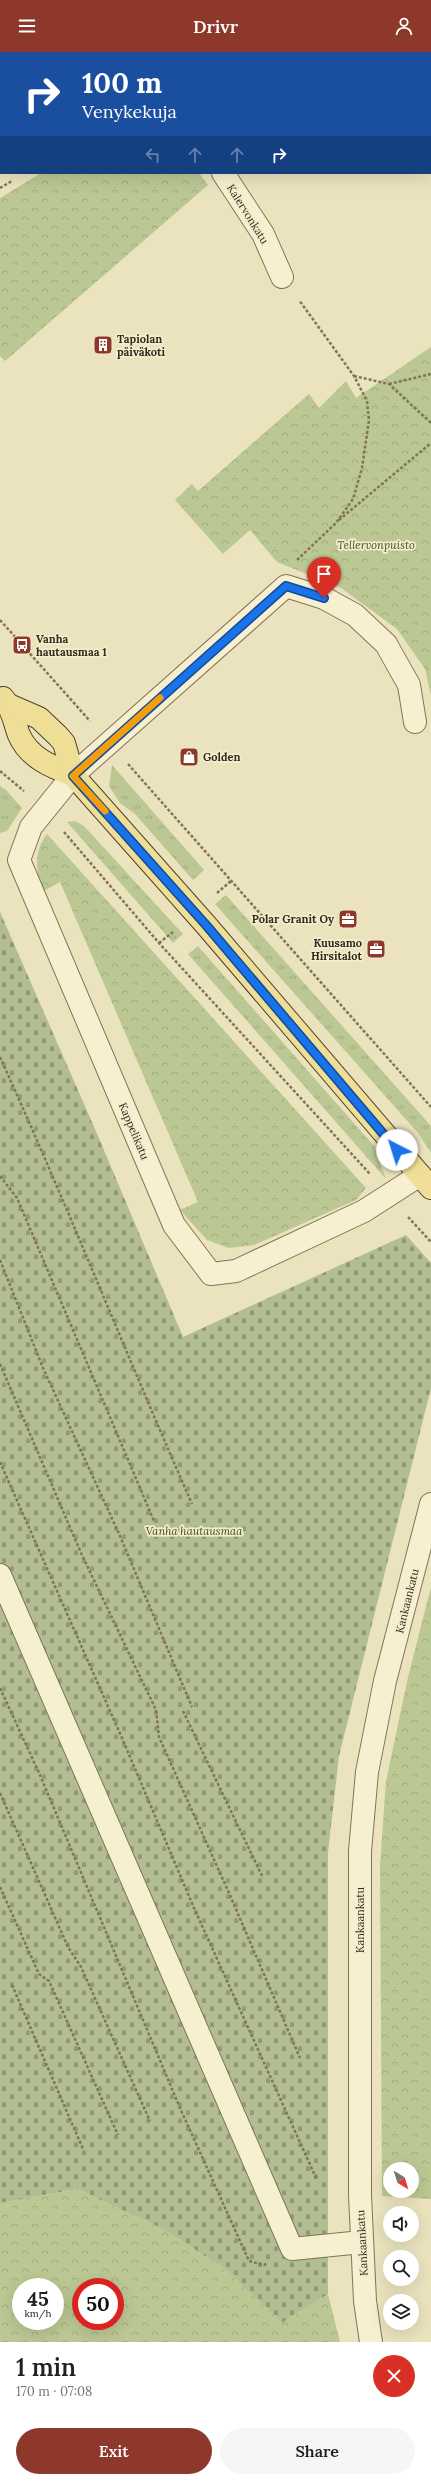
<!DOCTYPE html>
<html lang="en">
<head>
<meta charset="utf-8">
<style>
  body { margin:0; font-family:Lora,serif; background:#f6f6f6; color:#202124; height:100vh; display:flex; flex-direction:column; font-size:15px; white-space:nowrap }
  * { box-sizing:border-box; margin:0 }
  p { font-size:13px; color:#757577 }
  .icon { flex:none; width:22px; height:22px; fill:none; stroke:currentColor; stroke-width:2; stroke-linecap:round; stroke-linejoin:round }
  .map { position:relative; height:2290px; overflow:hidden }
  .sheet { display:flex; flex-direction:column; background:#fff; flex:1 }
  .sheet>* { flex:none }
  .hud { position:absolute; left:0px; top:0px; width:431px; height:122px; box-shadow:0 4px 16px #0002; background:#1a4fa0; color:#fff; overflow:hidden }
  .needle { width:26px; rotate:142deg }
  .buttons { position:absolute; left:383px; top:2110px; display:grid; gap:8px }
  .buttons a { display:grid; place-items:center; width:36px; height:36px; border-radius:50%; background:#fff; box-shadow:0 4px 16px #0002; font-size:20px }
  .speed { position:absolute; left:12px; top:2226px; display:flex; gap:8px; font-size:20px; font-weight:700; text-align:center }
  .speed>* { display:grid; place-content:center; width:52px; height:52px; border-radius:50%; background:#fff; box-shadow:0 4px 16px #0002; line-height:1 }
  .speed small { font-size:10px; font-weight:400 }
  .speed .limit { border:6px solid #d22; background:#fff; color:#111 }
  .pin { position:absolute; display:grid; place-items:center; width:34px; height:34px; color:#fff; margin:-41px -17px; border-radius:50% 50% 50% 0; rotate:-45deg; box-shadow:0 0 4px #0007 }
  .pin .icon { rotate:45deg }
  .me { position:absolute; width:44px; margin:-22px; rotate:320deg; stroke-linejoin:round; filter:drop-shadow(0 0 3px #0008) }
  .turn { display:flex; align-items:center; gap:14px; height:84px; padding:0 16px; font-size:18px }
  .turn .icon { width:52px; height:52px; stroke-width:2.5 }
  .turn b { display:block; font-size:28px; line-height:34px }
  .lanes { display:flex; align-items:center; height:38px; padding:0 16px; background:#0003; justify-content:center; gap:20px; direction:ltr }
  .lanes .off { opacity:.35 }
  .round { display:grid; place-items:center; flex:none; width:42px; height:42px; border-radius:21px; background:#f6f6f6 }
  .head { display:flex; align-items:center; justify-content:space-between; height:68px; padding:0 16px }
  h1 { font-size:24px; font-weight:600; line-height:30px }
  .action { display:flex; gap:8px; margin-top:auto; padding:8px 16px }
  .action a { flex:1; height:46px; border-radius:24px; background:#8e372b; color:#fff; font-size:16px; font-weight:600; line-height:46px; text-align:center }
  .action a+a { background:#f6f6f6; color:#202124 }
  header { display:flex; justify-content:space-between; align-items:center; height:52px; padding:0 16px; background:#8e372b; color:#fff; font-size:18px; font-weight:600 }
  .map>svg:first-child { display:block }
  .grass { fill:url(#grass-tufts) }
  .forest { fill:url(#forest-crowns); fill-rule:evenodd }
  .cemetery { fill:url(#cemetery-stones) }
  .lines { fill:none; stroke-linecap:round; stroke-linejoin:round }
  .minor-casing { stroke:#827458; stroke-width:24 }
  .major-casing { stroke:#50412c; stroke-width:24 }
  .path { stroke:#827458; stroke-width:2.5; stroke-dasharray:3 2; stroke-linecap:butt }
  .minor { stroke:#f7f0d0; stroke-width:22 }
  .major { stroke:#eede96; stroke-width:22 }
  .route-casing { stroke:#114b97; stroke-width:10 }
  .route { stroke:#1a73e8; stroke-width:7 }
  .slow { stroke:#f59e0b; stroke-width:7 }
  .labels { text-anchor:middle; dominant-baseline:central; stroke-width:3.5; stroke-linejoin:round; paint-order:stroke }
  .street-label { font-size:11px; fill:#322a1c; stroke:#f3edcd }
  .poi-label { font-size:11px; font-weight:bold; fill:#322a1c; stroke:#f3edcd; text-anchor:start }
  .park-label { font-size:11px; font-style:italic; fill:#3e4e23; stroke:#f3edcd }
</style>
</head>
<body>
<header><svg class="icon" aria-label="menu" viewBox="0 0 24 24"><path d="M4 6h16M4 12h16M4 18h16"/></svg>Drivr<svg class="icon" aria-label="person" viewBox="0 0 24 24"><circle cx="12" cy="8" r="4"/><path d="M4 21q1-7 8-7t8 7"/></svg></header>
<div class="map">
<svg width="431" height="2290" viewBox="0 0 431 2290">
  <defs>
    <pattern id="grass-tufts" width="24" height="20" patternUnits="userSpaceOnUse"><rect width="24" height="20" fill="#bbc893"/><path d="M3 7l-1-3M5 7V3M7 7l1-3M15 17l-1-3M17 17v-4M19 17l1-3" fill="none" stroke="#a1ac7e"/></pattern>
    <pattern id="forest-crowns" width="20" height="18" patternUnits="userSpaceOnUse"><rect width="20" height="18" fill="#bbc893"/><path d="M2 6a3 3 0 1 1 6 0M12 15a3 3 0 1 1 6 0" fill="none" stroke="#a1ac7e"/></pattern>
    <pattern id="cemetery-stones" width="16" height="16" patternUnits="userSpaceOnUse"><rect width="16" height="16" fill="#b2bd92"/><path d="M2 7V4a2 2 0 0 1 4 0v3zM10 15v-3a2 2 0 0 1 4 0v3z" fill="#919a76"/></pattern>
  </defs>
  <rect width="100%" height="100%" fill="#ebe3be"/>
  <g class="grass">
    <path d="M 112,713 L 204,818 L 193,828 L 135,762 L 120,751 L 109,734 Z"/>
    <path d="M 0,734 L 6,738 L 22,756 L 7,779 L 0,781 Z"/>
    <path d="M 75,769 L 84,774 L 183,882 L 173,891 L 67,770 Z"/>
    <path d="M 226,843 L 431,1074 L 431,1101 L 418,1081 L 215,852 Z"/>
    <path d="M 198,894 L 374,1094 L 386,1127 L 188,902 Z"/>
  </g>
  <g class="forest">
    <path d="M 41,121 L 199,121 L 208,133 L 5,309 L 0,304 L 0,146 Z"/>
    <path d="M 431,295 L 431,644 L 425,617 L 397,577 L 341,536 L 277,510 L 250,478 L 223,502 L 175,448 L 192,432 L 198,439 L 309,342 L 319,356 L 346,329 L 356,346 Z"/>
    <path d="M 47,782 L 366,1136 L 356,1148 L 254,1193 L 229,1196 L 207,1188 L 180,1158 L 198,1150 L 60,830 L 42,840 C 36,819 33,800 47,782 Z"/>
    <path d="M 431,1535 L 431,2147 L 382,2144 L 380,1813 L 386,1729 L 408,1625 ZM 390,2117 L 412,2117 L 412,2139 L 390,2139 Z"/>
    <path d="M 77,2137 L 161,2176 L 225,2217 L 282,2271 L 328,2242 L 340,2290 L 0,2290 L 0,2151 ZM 21,2235 L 55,2235 L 55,2269 L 21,2269 ZM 81,2235 L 115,2235 L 115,2269 L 81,2269 Z"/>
  </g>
  <path class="cemetery" d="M 0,860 L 98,1084 L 183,1285 L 406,1183 L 431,1211 L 431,1336 L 339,1704 L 328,1800 L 328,2242 L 282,2271 L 225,2217 L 161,2176 L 77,2137 L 0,2151 Z"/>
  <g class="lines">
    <g class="minor-casing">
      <g id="minor">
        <path d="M 134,0 L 135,1"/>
        <path d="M 165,1 L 166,0"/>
        <path d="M 0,101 L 1,100"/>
        <path d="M 223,121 L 263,182 L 282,225"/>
        <path d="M 415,670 L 409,633 L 386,592 L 355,563 L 324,546 L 286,534 L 73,723 L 31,775 L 19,808 L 174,1173 L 211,1222 L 236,1219 L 364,1159 L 420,1123"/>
        <path d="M 0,1523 L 292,2197 L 362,2190"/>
        <path d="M 371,2290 L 365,2249 L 360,2143 L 360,1799 L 367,1720 L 385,1629 L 431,1452"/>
      </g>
    </g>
    <g class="major-casing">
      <g id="major">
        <path d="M 3,646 C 13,657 14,670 19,683 C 29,706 52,715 73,723"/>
        <path d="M 9,653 L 39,666 L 58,684 L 64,691 L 73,723 L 206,873 L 431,1136"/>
      </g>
    </g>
    <g class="path">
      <path d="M 93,0 L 95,0"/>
      <path d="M 220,1 L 222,0"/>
      <path d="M 0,136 L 12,129"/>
      <path d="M 354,324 L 389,332 L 431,371"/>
      <path d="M 389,332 L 431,322"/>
      <path d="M 339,468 L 431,391"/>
      <path d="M 297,508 L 336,471 L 353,447 L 362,416 L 369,368 L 367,349 L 354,324 L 299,248"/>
      <path d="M 0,568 L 90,669"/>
      <path d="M 128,712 L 431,1055"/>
      <path d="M 0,719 L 24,739"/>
      <path d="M 64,780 L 159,891 L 370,1122"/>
      <path d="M 217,841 L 231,829"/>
      <path d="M 159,891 L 173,880"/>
      <path d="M 0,1005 C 67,1153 127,1304 192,1452"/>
      <path d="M 0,1124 L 17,1146 L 154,1469"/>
      <path d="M 408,1165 L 431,1190"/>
      <path d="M 0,1208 L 43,1316 L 120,1484 L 192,1655"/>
      <path d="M 0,1312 L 81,1501 L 156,1658 L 159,1685 L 229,1841 L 300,2006"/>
      <path d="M 0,1410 L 122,1686 L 194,1856 L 317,2128"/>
      <path d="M 0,1636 L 40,1723 L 180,2056 L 249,2209 L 264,2213 L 268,2211"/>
      <path d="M 183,1659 L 263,1826"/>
      <path d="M 0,1741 L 68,1895 L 81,1915 L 150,2069"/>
      <path d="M 0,1835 L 39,1922 L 49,1929 L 118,2083"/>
      <path d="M 12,1933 L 83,2097"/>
    </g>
    <use href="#minor" class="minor"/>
    <use href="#major" class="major"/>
  </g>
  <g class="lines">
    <g class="route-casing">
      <path id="route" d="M 324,546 L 286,534 L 73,724 L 206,873 L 397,1098"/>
    </g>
    <use href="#route" class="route"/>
    <path class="slow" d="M 105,759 L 73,724 L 160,646"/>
  </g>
  <defs>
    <g id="building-square" transform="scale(1)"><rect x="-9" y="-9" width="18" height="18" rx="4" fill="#8e372b" stroke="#f3edcd"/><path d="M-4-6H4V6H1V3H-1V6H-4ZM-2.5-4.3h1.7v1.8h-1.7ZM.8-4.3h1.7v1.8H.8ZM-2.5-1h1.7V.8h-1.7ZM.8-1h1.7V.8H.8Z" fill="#fff"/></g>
    <g id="bus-square" transform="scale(1)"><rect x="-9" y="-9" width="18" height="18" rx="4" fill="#8e372b" stroke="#f3edcd"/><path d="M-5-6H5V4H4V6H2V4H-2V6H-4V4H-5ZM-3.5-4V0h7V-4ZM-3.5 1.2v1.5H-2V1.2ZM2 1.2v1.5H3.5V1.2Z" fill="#fff"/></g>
    <g id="shop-square" transform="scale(1)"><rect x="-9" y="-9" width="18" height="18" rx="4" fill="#8e372b" stroke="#f3edcd"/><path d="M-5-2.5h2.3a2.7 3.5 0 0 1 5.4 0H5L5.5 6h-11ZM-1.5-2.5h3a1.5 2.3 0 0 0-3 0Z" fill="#fff"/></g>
    <g id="office-square" transform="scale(1)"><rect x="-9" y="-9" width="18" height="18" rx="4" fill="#8e372b" stroke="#f3edcd"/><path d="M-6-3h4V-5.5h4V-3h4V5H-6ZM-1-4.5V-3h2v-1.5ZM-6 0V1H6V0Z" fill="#fff"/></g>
  </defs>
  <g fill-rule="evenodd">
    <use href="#building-square" x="103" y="293"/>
    <use href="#bus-square" x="22" y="593"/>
    <use href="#shop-square" x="189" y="705"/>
    <use href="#office-square" x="348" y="867"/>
    <use href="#office-square" x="376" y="897"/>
  </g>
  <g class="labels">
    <g class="street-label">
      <text transform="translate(248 162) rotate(58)">Kalervonkatu</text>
      <text transform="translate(134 1079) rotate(67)">Kappelikatu</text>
      <text transform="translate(407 1549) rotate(-76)">Kankaankatu</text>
      <text transform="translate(360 1868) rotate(-90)">Kankaankatu</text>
      <text transform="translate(362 2191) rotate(-93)">Kankaankatu</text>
    </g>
    <g class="poi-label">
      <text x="117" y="287">Tapiolan<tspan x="117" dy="13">päiväkoti</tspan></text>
      <text x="36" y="587">Vanha<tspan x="36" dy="13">hautausmaa 1</tspan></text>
      <text x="203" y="705">Golden</text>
      <text x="334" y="867" text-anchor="end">Polar Granit Oy</text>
      <text x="362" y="891" text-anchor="end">Kuusamo<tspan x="362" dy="13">Hirsitalot</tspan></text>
    </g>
    <g class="park-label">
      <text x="376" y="493">Tellervonpuisto</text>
      <text x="194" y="1479">Vanha hautausmaa</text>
    </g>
  </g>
</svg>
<div class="buttons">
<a><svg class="needle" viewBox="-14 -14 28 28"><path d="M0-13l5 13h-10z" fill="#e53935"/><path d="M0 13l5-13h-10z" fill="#757577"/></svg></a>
<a><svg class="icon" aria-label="sound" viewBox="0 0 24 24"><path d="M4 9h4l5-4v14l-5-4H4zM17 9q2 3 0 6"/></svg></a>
<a><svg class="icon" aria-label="search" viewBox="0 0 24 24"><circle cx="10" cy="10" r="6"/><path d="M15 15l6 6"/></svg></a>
<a><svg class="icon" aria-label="layers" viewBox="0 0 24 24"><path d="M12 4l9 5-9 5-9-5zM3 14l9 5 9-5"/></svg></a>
</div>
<div class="speed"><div>45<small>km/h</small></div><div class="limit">50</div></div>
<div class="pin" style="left:324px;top:546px;background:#d93025"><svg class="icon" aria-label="arrive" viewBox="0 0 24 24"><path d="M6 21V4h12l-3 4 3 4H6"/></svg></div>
<svg class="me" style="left:397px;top:1098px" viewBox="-20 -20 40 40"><circle r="19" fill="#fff"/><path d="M0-13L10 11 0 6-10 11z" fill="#1a73e8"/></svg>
<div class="hud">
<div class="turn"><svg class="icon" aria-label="right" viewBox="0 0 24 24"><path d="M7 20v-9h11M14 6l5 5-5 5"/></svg><div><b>100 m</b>Venykekuja</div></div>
<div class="lanes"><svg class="icon off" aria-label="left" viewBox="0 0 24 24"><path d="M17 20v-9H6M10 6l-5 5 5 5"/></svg><svg class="icon off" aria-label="ahead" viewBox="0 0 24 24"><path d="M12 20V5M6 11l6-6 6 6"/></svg><svg class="icon off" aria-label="ahead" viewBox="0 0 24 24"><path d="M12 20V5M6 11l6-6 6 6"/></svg><svg class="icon" aria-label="right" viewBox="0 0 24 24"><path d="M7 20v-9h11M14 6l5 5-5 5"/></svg></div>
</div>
</div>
<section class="sheet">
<div class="head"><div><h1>1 min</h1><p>170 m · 07:08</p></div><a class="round" style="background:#d93025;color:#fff"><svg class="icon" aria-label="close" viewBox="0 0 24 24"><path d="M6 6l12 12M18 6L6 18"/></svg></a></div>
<div class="action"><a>Exit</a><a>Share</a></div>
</section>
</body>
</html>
